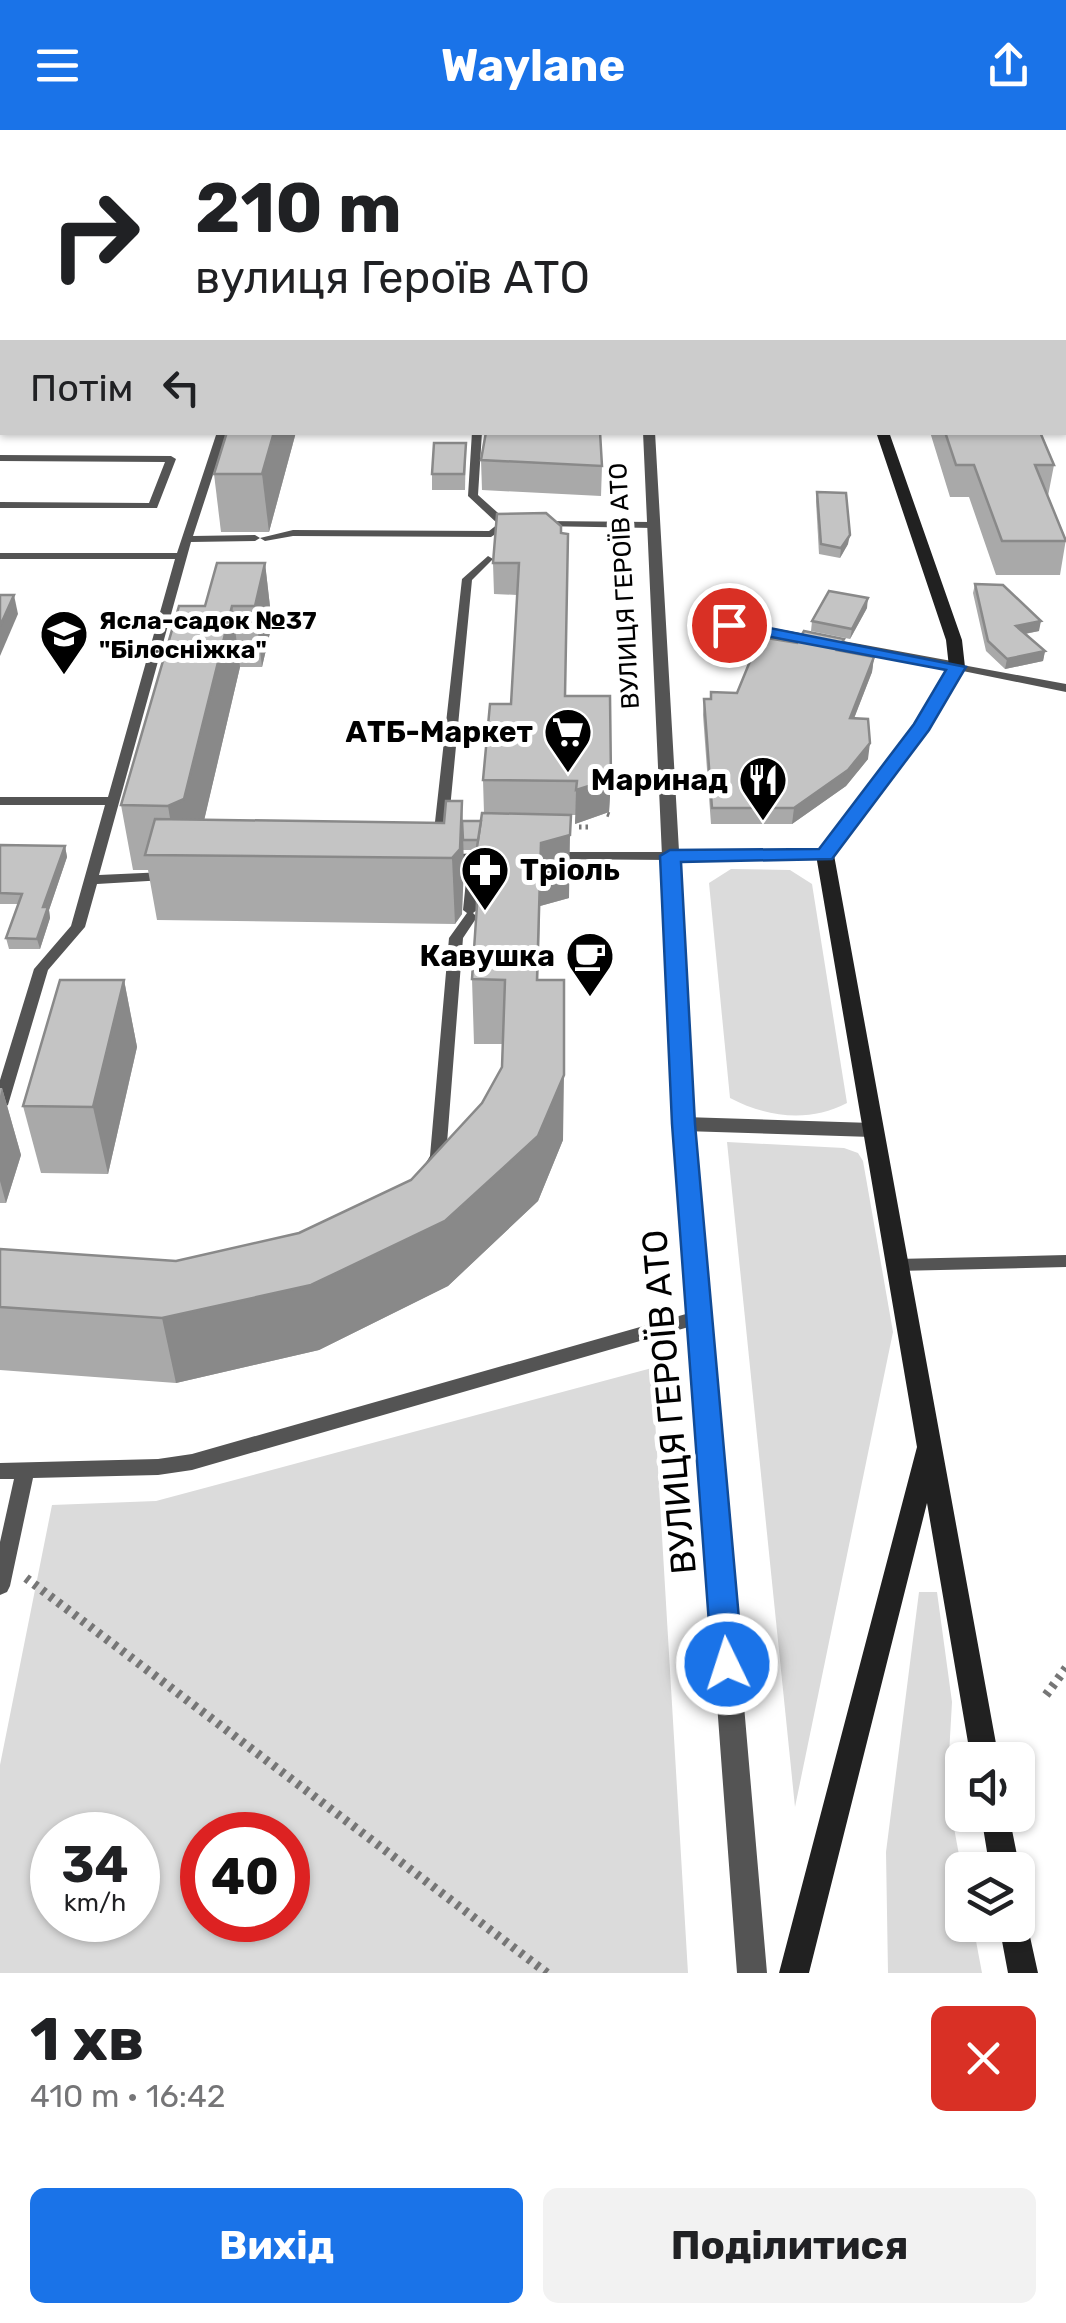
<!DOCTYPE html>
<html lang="uk">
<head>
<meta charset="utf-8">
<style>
  body { margin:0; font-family:Rubik,sans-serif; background:#f2f2f2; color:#202124; height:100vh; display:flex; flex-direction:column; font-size:38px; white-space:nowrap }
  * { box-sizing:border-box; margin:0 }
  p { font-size:32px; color:#757577 }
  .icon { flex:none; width:55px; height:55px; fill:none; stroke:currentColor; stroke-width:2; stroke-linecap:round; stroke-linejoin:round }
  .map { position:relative; height:1843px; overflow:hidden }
  .sheet { display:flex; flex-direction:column; background:#fff; flex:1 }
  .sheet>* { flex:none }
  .hud { position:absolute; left:0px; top:0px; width:1068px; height:305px; box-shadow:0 2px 8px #0004; background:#fff; color:#202124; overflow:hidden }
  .buttons { position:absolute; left:945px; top:1612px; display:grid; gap:20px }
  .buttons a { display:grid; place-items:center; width:90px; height:90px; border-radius:15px; background:#fff; box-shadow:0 2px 8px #0004; font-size:50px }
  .speed { position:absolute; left:30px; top:1682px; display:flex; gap:20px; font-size:50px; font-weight:700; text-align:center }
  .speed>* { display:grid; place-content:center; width:130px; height:130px; border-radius:50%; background:#fff; box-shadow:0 2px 8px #0004; line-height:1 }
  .speed small { font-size:25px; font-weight:400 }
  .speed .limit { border:15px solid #d22; background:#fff; color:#111 }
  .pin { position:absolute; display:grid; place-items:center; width:85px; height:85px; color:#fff; margin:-42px; border:5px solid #fff; border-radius:50%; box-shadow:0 2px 10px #0007 }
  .me { position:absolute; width:110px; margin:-55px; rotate:356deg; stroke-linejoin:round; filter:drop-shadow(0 0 8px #0008) }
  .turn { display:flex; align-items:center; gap:35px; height:210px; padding:0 30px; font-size:45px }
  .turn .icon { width:130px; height:130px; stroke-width:2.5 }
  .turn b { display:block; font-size:70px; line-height:85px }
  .then { display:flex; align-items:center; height:95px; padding:0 30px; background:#0003; gap:20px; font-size:38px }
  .round { display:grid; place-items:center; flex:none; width:105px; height:105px; border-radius:15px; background:#f2f2f2 }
  .headline { display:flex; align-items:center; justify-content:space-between; height:170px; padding:0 30px }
  h1 { font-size:60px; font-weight:700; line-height:75px }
  .action { display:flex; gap:20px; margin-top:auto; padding:20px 30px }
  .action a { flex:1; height:115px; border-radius:15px; background:#1a73e8; color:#fff; font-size:40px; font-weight:700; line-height:115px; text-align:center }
  .action a+a { background:#f2f2f2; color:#202124 }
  header { display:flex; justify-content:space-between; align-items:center; height:130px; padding:0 30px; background:#1a73e8; color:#fff; font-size:45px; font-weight:700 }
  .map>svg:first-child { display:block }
  .green { fill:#dbdbdb; fill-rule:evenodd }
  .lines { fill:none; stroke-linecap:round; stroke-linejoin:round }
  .path-far2 { stroke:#767676; stroke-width:4; stroke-dasharray:1 2.5; stroke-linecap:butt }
  .path-far1 { stroke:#767676; stroke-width:5; stroke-dasharray:2.5 4; stroke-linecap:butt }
  .path { stroke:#767676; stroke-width:9; stroke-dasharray:4 6; stroke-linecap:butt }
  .service { fill:#545454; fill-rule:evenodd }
  .minor { fill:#545454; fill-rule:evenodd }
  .tertiary { fill:#545454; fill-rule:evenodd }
  .secondary { fill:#212121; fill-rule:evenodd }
  .wall { fill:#a9a9a9 }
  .shaded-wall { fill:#898989 }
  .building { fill:#c4c4c4; stroke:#898989; stroke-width:2.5 }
  .route { fill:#1a73e8; stroke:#114b97; stroke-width:2.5 }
  .labels { text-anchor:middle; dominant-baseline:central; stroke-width:10; stroke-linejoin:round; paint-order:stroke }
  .far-street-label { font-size:25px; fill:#000; stroke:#fff }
  .far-poi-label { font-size:25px; font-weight:bold; fill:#000; stroke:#fff; text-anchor:start }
  .poi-label { font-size:30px; font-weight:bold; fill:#000; stroke:#fff; text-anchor:end }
  .near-street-label { font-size:35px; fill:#000; stroke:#fff }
</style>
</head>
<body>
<header><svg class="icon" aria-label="menu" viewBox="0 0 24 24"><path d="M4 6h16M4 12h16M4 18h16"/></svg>Waylane<svg class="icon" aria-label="share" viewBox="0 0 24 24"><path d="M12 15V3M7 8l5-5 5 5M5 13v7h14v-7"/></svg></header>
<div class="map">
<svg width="1066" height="1843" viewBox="0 0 1066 1843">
  <rect width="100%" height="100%" fill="#fff"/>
  <g class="green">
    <path d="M 731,739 L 790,740 L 812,754 L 847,973 C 809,993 766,987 730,968 L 709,753 Z"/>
    <path d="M 727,1012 L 844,1018 L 858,1023 L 863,1031 L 893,1202 L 795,1677 Z"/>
    <path d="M 652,1238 L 688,1843 L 0,1843 L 0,1635 L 52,1375 L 156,1371 ZM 52,1705 L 138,1705 L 138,1790 L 52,1790 ZM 288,1705 L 288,1790 L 202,1790 L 202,1705 Z"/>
    <path d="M 919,1462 L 937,1462 L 952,1572 L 947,1660 L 962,1741 L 962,1795 L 973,1795 L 982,1843 L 888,1843 L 886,1722 Z"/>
  </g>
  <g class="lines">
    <path class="path-far2" d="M 700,476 L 716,486"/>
    <g class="path-far1">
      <path d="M 607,684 L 613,686"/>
      <path d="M 579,697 L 592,697"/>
    </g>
    <g class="path">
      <path d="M 26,1448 L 547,1843"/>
      <path d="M 1046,1565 L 1066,1538"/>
    </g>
    <g class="service">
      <rect x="0" y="12" width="2" height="5"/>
      <rect x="0" y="59" width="2" height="5"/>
      <rect x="0" y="241" width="2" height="6"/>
      <path d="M 217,302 L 227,302 L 193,406 L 255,405 L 260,408 L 293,400 L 489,401 L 498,394 L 468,366 L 472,302 L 482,302 L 478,365 L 507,391 L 519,394 L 506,397 L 491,407 L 293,406 L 265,411 L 260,408 L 255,411 L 191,412 L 99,745 L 165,742 L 172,746 L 165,750 L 97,754 L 85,797 L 48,840 L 8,975 L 0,980 L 0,950 L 34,839 L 71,796 L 105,675 L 0,675 L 0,667 L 108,667 L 175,429 L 0,429 L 0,423 L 177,423 Z"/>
      <path d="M 0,325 L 171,326 L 176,329 L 157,378 L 0,378 L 0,372 L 149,373 L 165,332 L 0,331 Z"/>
      <path d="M 542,391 L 653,392 L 658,395 L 653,398 L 538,396 L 537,394 Z"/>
      <path d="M 488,426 L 493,429 L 472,450 L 447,710 L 440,714 L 433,710 L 462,449 Z"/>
      <path d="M 957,534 L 1066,554 L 1066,562 L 953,539 L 953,535 Z"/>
      <path d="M 495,722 L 500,723 L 502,726 L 500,729 L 481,731 L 477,780 L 473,783 L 477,787 L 463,808 L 446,1026 L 438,1040 L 426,1040 L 424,1036 L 430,1026 L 449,808 L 467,783 L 463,780 L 468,732 L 443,733 L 436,729 L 443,725 Z"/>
      <path d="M 553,722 L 670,722 L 677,726 L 670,730 L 548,729 L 546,726 L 548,723 Z"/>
      <path d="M 1066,1125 L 1066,1137 L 896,1141 L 890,1140 L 888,1135 L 890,1130 L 896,1129 Z"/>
      <path d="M 700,1180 L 706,1182 L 709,1187 L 706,1192 L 192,1340 L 158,1345 L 33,1348 L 10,1456 L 7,1462 L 0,1465 L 0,1412 L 14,1349 L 0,1349 L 0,1333 L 158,1329 L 192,1324 Z"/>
    </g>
    <g class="minor">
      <rect x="0" y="123" width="2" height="7"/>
      <path d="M 729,490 L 957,532 L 965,537 L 957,542 L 724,498 L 724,492 Z"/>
      <path d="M 684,987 L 872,993 L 879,995 L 882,1000 L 879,1005 L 872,1007 L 684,1001 L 674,994 Z"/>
    </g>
    <g class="tertiary">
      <path d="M 777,0 L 787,0 L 789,2 L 779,2 Z"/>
      <rect x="0" y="190" width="2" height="6"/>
      <path d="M 643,302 L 655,302 L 679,721 L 825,720 L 834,725 L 825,730 L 680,731 L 694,994 L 767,1843 L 737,1843 L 674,994 Z"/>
    </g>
    <g class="secondary">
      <path d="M 954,0 L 1064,0 L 953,2 Z"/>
      <path d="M 876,302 L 889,302 L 962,510 L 965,537 L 930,596 L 834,725 L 999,1630 L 971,1630 L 927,1373 L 809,1843 L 779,1843 L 917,1317 L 816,725 L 915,595 L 949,537 L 946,510 Z"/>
      <path d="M 981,1685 L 1009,1685 L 1020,1740 L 1018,1745 L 1018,1740 L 990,1740 Z"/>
      <path d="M 1018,1781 L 1025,1784 L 1038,1843 L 1008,1843 L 999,1795 L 1018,1795 Z"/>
    </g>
  </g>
  <g class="wall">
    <path d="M 227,302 L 296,302 L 269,402 L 221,402 L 214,344 Z"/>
    <path d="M 930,302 L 1040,302 L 1054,335 L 1048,366 L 1066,409 L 1060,445 L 996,445 L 969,367 L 950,367 Z"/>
    <path d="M 466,313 L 465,360 L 432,360 L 432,344 Z"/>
    <path d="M 481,330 L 602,336 L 601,366 L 482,360 Z"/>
    <path d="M 817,362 L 848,414 L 840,428 L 819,424 L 816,371 Z"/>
    <path d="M 561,403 L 565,566 L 611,649 L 609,682 L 575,694 L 576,685 L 560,685 L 569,768 L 540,776 L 538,850 L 563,1010 L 538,1071 L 448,1156 L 319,1220 L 176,1253 L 0,1240 L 0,1119 L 176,1131 L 299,1103 L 411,1050 L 482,973 L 502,937 L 503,914 L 474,914 L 472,849 L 476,783 L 475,731 L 477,720 L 463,720 L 462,784 L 455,794 L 157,790 L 148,740 L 133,740 L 121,675 L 205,476 L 265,433 L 272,494 L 262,537 L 240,537 L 204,690 L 444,693 L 481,691 L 484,683 L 483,650 L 511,574 L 517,465 L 494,464 L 493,433 Z"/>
    <path d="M 975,454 L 1039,501 L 1025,504 L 1045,521 L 1043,531 L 1005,539 L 986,521 L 973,463 Z"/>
    <path d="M 867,478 L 850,509 L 811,501 L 812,491 Z"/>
    <path d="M 842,521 L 874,527 L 872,542 L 854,588 L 868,629 L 846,656 L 792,694 L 711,694 L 703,585 L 704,569 L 710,569 L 711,562 L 737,563 Z"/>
    <path d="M 0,715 L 65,716 L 67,727 L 49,780 L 50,788 L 40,819 L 9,819 L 6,808 L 18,774 L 0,774 Z"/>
    <path d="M 124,850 L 137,917 L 108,1044 L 41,1043 L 23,976 Z"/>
    <path d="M 0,958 L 2,958 L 21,1025 L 6,1073 L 0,1073 Z"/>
  </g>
  <g class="shaded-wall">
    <path d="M 292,0 L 312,0 L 308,2 L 288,2 Z"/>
    <path d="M 274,302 L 296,302 L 269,402 L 262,344 Z"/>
    <path d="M 850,405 L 848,414 L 840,428 L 841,418 Z"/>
    <path d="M 265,433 L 272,494 L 262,537 L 255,476 Z"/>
    <path d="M 14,465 L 18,484 L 0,526 L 0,496 Z"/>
    <path d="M 868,468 L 867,478 L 850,509 L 852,499 Z"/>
    <path d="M 232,476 L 240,537 L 196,725 L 176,725 L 168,676 Z"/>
    <path d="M 1041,491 L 1039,501 L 1014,506 L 1016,496 Z"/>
    <path d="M 1045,521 L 1043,531 L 1005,539 L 1007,529 Z"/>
    <path d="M 874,527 L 872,542 L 848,604 L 850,588 Z"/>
    <path d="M 870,613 L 868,629 L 846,656 L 792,694 L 794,678 Z"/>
    <path d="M 611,649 L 609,682 L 575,694 L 576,660 Z"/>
    <path d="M 462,671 L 464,736 L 462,784 L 455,794 L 452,728 Z"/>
    <path d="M 570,705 L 569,768 L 540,776 L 537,914 L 541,713 Z"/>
    <path d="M 65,716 L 67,727 L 49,780 L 50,788 L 40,819 L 37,809 L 43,777 Z"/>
    <path d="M 124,850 L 137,917 L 108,1044 L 93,977 Z"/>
    <path d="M 564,945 L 563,1010 L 538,1071 L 448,1156 L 319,1220 L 176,1253 L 162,1188 L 311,1155 Z"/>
    <path d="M 2,958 L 21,1025 L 6,1073 L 0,1051 L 0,966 Z"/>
  </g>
  <g class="building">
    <path d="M 48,0 L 292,0 L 288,2 L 43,2 Z"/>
    <path d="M 408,0 L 518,0 L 516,2 L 408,2 Z"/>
    <rect x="1065" y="5" width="1" height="169"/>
    <path d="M 227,302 L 274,302 L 262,344 L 214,344 Z"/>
    <path d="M 486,302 L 600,302 L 602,336 L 481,330 Z"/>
    <path d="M 945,302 L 1040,302 L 1054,335 L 1035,335 L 1066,411 L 1002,411 L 974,335 L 956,335 Z"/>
    <path d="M 434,313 L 466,313 L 464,344 L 432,344 Z"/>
    <path d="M 817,362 L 846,363 L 850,405 L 841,418 L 821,414 Z"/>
    <path d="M 546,383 L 561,396 L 561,403 L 568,404 L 565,566 L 610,566 L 611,649 L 576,660 L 577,651 L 483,650 L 490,574 L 511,574 L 519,433 L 493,433 L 497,384 Z"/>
    <path d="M 217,433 L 265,433 L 255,476 L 232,476 L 184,669 L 168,676 L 121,675 L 179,476 L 205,476 Z"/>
    <path d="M 975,454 L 1003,455 L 1041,491 L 1016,496 L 1045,521 L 1007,529 L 988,511 Z"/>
    <path d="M 829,461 L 868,468 L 852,499 L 812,491 Z"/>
    <path d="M 0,465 L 14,465 L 0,496 Z"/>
    <path d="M 804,501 L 844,509 L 837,520 L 874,527 L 850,588 L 868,589 L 870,613 L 848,640 L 794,678 L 712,678 L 704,569 L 711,569 L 711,562 L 737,563 L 760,507 L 797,513 Z"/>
    <path d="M 446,671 L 462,671 L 460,719 L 452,728 L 145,725 L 155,689 L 444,693 Z"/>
    <path d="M 482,683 L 571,685 L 570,705 L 541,713 L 537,850 L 564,850 L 564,945 L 538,1006 L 445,1091 L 311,1155 L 162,1188 L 0,1177 L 0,1119 L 176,1131 L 299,1103 L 411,1050 L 482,973 L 502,937 L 505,850 L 472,849 L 480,731 L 475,731 Z"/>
    <path d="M 462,691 L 481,691 L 478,710 L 463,710 Z"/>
    <path d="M 0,715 L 65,716 L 43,777 L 48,777 L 37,809 L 6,808 L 22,764 L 0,763 Z"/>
    <path d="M 60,850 L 124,850 L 93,977 L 23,976 Z"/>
  </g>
  <path class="route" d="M 729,490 L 966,537 L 929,600 L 832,729 L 681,732 L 695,994 L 743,1534 L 738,1544 L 727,1548 L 716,1544 L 712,1534 L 672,994 L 660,726 L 670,720 L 819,719 L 914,594 L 946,540 L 723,498 L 721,495 Z"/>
  <defs>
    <g id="school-pin" transform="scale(2.5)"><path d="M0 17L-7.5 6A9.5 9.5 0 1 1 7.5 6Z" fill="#000" stroke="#fff"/><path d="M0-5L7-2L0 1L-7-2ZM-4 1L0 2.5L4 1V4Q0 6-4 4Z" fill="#fff"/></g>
    <g id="supermarket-pin" transform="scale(2.5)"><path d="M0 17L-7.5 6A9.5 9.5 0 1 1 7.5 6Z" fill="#000" stroke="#fff"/><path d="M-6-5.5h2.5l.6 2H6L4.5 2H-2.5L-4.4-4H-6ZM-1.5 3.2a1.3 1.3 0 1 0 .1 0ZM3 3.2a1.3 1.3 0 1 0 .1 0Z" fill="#fff"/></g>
    <g id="restaurant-pin" transform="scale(2.5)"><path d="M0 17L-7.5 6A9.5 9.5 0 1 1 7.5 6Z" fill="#000" stroke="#fff"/><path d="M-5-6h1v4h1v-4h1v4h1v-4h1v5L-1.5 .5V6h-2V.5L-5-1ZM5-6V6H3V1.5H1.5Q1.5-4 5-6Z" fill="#fff"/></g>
    <g id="pharmacy-pin" transform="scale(2.5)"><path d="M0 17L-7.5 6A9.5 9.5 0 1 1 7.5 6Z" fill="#000" stroke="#fff"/><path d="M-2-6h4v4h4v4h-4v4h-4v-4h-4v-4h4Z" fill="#fff"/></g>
    <g id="cafe-pin" transform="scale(2.5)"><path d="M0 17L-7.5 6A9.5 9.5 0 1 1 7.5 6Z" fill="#000" stroke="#fff"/><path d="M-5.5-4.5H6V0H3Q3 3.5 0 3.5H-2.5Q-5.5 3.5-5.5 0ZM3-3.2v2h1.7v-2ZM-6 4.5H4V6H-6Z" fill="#fff"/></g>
  </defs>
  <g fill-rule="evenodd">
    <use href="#school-pin" x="64" y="504"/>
    <use href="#supermarket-pin" x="568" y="602"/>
    <use href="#restaurant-pin" x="763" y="650"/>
    <use href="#pharmacy-pin" x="485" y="740"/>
    <use href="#cafe-pin" x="590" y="826"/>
  </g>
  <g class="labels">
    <g class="far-street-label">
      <text transform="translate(624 456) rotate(-93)">ВУЛИЦЯ ГЕРОЇВ АТО</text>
    </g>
    <g class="far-poi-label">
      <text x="99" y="490">Ясла-садок №37<tspan x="99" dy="29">"Білосніжка"</tspan></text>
    </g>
    <g class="poi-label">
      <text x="533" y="602">АТБ-Маркет</text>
      <text x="728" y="650">Маринад</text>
      <text x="520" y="740" text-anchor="start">Тріоль</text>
      <text x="555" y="826">Кавушка</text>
    </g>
    <g class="near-street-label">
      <text transform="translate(669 1272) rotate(-95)">ВУЛИЦЯ ГЕРОЇВ АТО</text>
    </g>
  </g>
</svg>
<div class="buttons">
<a><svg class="icon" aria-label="sound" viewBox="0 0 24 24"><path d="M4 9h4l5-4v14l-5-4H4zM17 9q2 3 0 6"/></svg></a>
<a><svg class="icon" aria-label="layers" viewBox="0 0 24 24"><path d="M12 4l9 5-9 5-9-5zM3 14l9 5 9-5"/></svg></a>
</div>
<div class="speed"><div>34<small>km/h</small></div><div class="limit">40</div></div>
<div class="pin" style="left:729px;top:495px;background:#d93025"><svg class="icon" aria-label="arrive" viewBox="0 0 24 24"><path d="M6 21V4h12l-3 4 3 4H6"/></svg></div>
<svg class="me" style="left:727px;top:1534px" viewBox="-20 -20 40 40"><circle r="17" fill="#1a73e8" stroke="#fff" stroke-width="3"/><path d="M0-11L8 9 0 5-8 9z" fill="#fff"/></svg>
<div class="hud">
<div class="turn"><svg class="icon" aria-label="right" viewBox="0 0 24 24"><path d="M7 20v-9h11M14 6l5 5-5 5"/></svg><div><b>210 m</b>вулиця Героїв АТО</div></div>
<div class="then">Потім<svg class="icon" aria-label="left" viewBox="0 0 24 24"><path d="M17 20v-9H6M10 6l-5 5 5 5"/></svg></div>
</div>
</div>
<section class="sheet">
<div class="headline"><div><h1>1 хв</h1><p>410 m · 16:42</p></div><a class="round" style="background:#d93025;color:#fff"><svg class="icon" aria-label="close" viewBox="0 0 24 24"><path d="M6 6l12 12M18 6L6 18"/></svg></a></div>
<div class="action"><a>Вихід</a><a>Поділитися</a></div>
</section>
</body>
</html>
